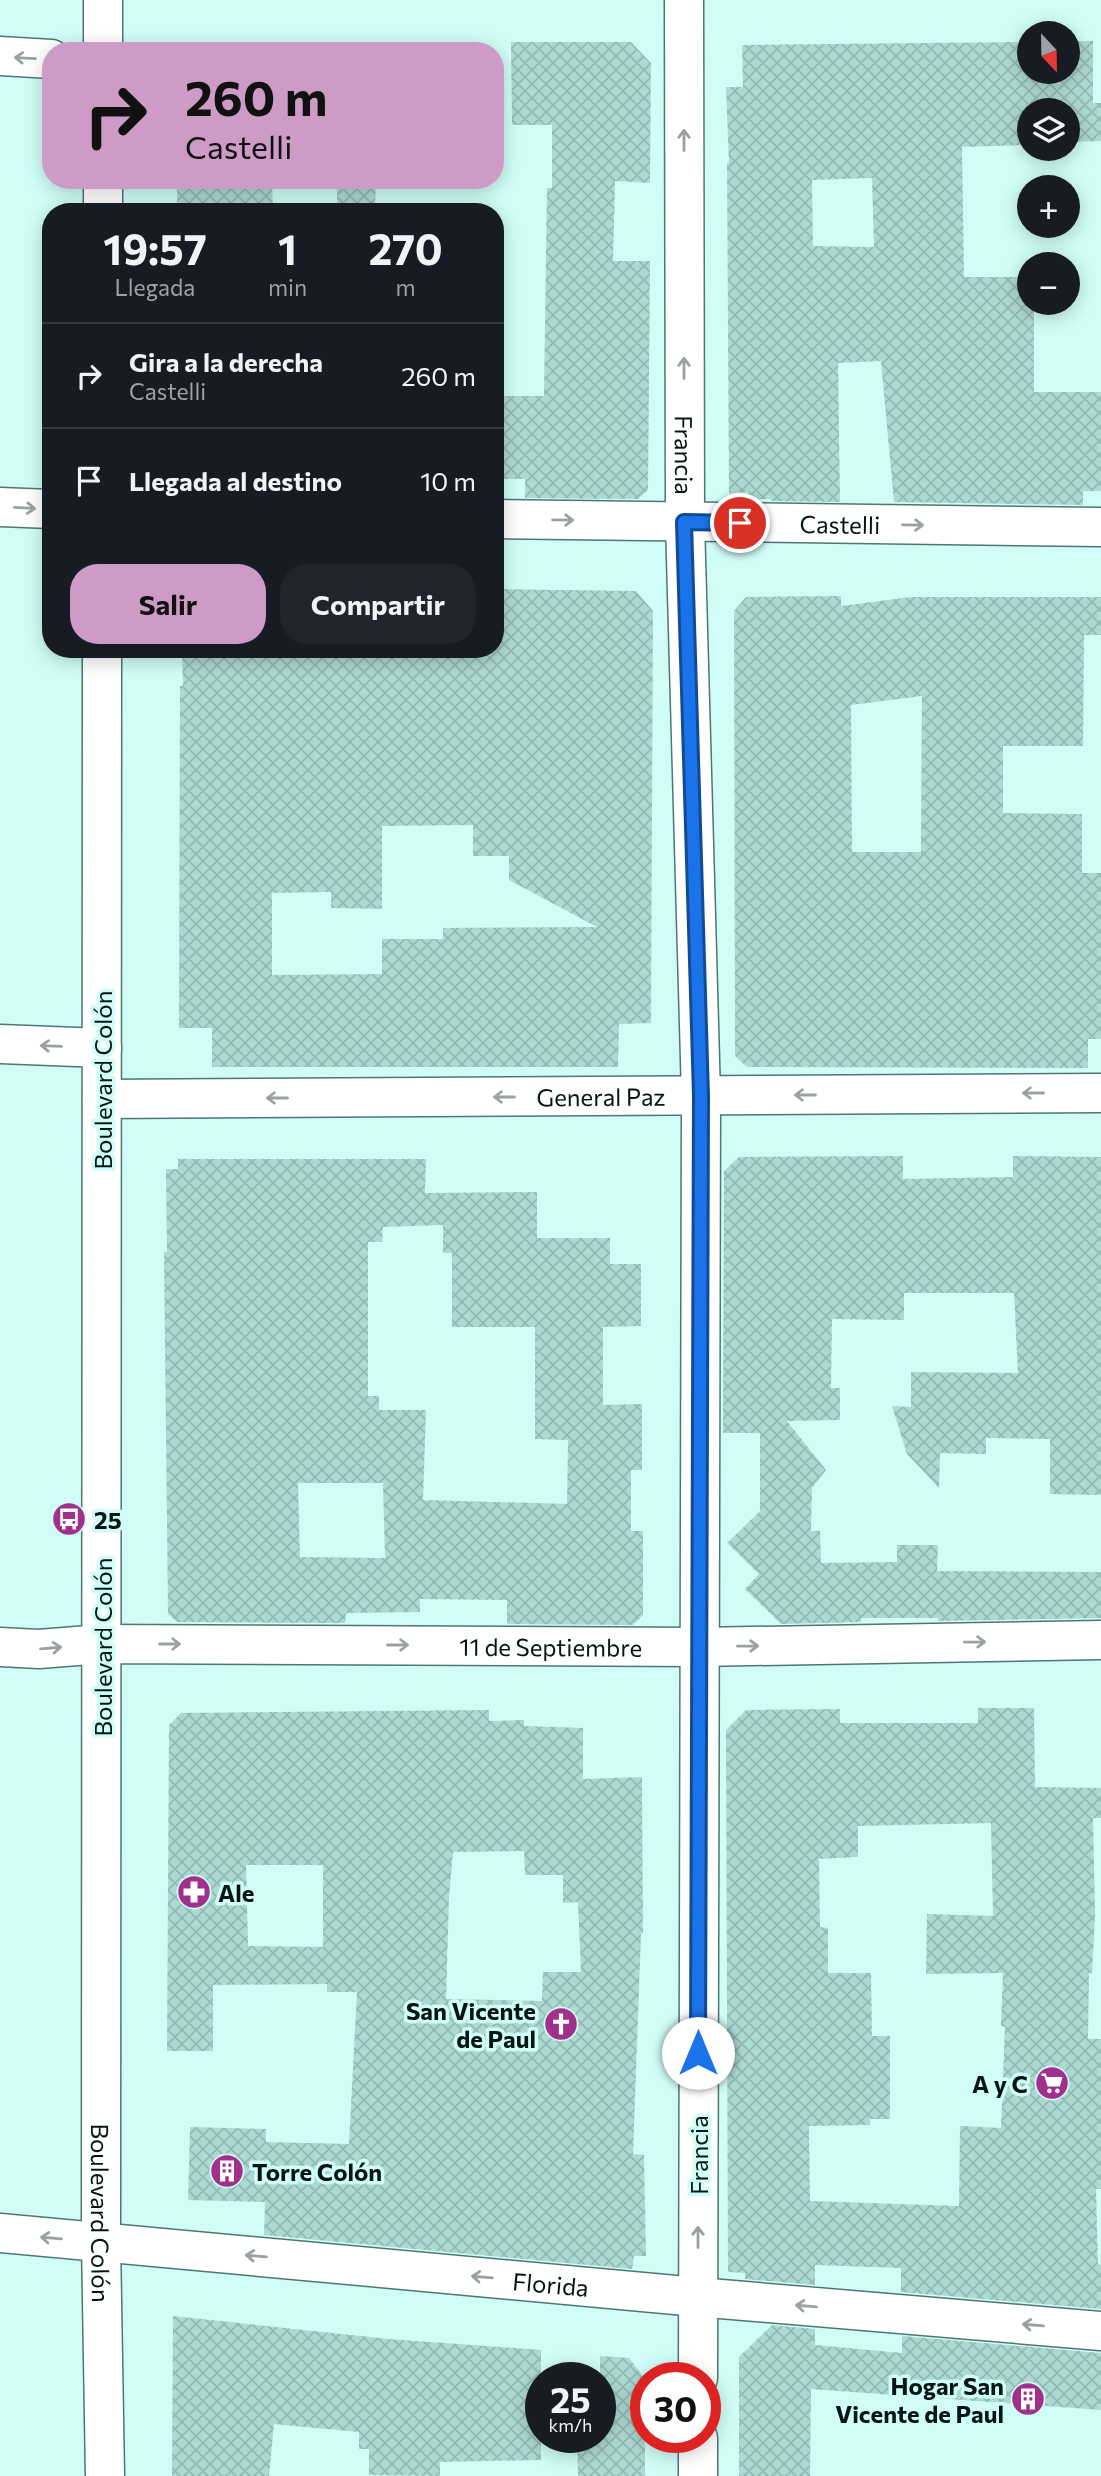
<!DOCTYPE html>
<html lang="es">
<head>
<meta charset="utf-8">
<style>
  body { margin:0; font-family:Commissioner,sans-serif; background:#20242c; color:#f1f3f6; height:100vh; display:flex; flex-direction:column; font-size:26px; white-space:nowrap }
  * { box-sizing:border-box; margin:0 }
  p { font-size:23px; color:#9ea1a6 }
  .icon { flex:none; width:38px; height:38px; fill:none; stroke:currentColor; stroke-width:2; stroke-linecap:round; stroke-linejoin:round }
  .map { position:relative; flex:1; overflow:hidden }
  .drawer { position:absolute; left:42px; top:203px; width:462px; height:455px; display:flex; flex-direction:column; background:#171b24; border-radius:28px; box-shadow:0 4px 18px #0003 }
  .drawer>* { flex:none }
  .banner { position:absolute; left:42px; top:42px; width:462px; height:147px; border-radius:28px; box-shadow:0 4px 18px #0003; background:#cd9bc6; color:#111; overflow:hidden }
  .needle { width:46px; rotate:158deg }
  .controls { position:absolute; left:1017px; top:21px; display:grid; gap:14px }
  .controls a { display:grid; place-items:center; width:63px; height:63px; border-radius:50%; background:#171b24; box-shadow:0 4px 18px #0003; font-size:35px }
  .speed { position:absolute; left:525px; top:2362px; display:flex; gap:14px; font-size:35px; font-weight:700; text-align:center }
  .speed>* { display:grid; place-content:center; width:91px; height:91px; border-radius:50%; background:#171b24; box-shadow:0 4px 18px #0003; line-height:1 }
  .speed small { font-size:18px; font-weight:400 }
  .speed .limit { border:10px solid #d22; background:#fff; color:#111 }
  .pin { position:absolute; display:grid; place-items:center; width:60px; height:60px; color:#fff; margin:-30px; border:4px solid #fff; border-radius:50%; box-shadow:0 2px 7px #0007 }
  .me { position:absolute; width:77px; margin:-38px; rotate:0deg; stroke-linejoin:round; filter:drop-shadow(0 0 5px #0008) }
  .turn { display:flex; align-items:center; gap:24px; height:147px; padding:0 28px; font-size:32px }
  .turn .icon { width:91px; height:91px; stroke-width:2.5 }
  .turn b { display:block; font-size:49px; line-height:60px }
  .eta { display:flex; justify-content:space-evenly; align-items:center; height:119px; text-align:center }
  .eta b { font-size:42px; font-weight:700; line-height:49px }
  .primary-button { display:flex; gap:14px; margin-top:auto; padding:14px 28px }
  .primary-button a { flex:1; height:80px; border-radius:28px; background:#cd9bc6; color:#111; font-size:28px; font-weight:700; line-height:80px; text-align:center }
  .primary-button a+a { background:#20242c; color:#f1f3f6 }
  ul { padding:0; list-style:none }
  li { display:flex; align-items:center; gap:21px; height:105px; padding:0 28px; border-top:2px solid #363941 }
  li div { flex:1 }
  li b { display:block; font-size:26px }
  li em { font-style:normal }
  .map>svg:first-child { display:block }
  .building { fill:url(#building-cross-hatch); fill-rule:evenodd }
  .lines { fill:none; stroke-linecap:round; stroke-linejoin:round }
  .street-casing { stroke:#4e7772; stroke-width:41 }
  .secondary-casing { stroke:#4e7772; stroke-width:41 }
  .street { stroke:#fff; stroke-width:38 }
  .secondary { stroke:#fff; stroke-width:38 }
  .oneway { stroke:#9ba1a1 }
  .route-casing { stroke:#114b97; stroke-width:18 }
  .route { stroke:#1a73e8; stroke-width:12 }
  .labels { text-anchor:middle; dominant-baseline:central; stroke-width:7; stroke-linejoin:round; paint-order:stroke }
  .street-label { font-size:24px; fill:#051513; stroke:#d0fdf7 }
  .poi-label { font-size:24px; font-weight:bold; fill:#051513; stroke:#d0fdf7; text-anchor:start }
</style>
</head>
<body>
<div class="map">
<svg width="1101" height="2476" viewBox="0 0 1101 2476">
  <defs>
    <pattern id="building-cross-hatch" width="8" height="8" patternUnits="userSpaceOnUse" patternTransform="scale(1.75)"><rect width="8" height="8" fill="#add9d3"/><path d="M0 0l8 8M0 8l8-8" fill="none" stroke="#93b9b4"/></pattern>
  </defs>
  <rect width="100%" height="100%" fill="#d0fdf7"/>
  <g class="building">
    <path d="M 1068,41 L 1093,41 L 1093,103 L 1101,103 L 1101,141 L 1068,142 L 1068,110 L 1029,110 L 1029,149 L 1055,149 L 1055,151 L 1025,151 L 1024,145 L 962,147 L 964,277 L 1029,277 L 1029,303 L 1034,303 L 1034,392 L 1101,392 L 1101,491 L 1083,491 L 1083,505 L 894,502 L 881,361 L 838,363 L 840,502 L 771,501 L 771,499 L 748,499 L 748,492 L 729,493 L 727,163 L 729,163 L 726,87 L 743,87 L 742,45 L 1029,42 L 1029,72 L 1068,72 ZM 872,178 L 874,247 L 813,246 L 812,180 Z"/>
    <path d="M 511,42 L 631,42 L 651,63 L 650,183 L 615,181 L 613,261 L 650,261 L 648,490 L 638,499 L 525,498 L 525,479 L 495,479 L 495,396 L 544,396 L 547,188 L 552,188 L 552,125 L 512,125 Z"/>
    <path d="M 337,180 L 376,180 L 375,212 L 337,212 Z"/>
    <path d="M 177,181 L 272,181 L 273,212 L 177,212 Z"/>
    <path d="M 495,589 L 636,591 L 653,611 L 651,1023 L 619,1024 L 618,1067 L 212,1067 L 212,1028 L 179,1028 L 180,686 L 183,686 L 182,649 L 495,649 ZM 473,825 L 473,856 L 509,856 L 509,880 L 597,927 L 443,928 L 443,939 L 382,939 L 382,974 L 272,975 L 272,893 L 331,892 L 331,908 L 382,909 L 382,826 Z"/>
    <path d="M 841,596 L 841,606 L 911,597 L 1101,597 L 1101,635 L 1084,635 L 1083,746 L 1003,746 L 1003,813 L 1082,814 L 1082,873 L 1101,873 L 1101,1039 L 1088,1039 L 1088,1068 L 747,1067 L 735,1056 L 734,611 L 746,597 ZM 922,696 L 921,852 L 852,852 L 851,705 Z"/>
    <path d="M 903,1156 L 903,1179 L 1013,1177 L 1013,1156 L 1101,1157 L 1101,1495 L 1050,1494 L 1050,1439 L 986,1438 L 986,1454 L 940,1453 L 939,1488 L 907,1454 L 892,1406 L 911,1407 L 911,1372 L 1018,1373 L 1014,1293 L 904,1293 L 904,1320 L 832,1319 L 831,1388 L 840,1388 L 840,1420 L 787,1421 L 826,1470 L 812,1488 L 811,1531 L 820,1531 L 821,1563 L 897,1562 L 897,1545 L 938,1545 L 937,1571 L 1101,1572 L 1101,1618 L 938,1621 L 938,1618 L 861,1618 L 861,1622 L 781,1624 L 745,1589 L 759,1574 L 727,1543 L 760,1511 L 760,1433 L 723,1433 L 724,1171 L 739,1157 Z"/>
    <path d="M 178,1159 L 426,1159 L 425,1193 L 537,1192 L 537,1238 L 610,1238 L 610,1264 L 641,1264 L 641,1326 L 603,1327 L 603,1405 L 642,1404 L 642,1470 L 631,1470 L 631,1531 L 643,1531 L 643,1615 L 633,1625 L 507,1624 L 507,1600 L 420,1599 L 420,1612 L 346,1613 L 345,1623 L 177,1622 L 168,1614 L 164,1252 L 167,1252 L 166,1169 L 178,1169 ZM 443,1225 L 443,1253 L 452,1253 L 452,1327 L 535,1327 L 535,1439 L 568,1440 L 567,1504 L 423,1500 L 426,1410 L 379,1410 L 379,1396 L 368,1396 L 368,1242 L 382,1242 L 383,1227 ZM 298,1483 L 383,1483 L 385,1558 L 300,1557 Z"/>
    <path d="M 978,1708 L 1034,1708 L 1035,1787 L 1101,1788 L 1101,1818 L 1093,1818 L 1095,1916 L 1092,1973 L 1089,1973 L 1088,2039 L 1101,2039 L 1101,2189 L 1096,2189 L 1098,2264 L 1101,2265 L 1101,2309 L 901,2292 L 901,2268 L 815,2265 L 815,2285 L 745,2279 L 745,2273 L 728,2272 L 726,1730 L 746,1710 L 840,1709 L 840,1723 L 978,1723 ZM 991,1823 L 993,1916 L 927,1914 L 926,1974 L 1003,1973 L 1001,2026 L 1005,2027 L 1001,2128 L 960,2126 L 959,2206 L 810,2201 L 809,2126 L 870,2125 L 870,2119 L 890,2119 L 890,2036 L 872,2036 L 871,1973 L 828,1973 L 828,1928 L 820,1927 L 819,1859 L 858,1857 L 858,1826 Z"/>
    <path d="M 489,1710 L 489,1721 L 524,1720 L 524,1726 L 583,1728 L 583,1779 L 642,1777 L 643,1933 L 641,1933 L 633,2154 L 644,2155 L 646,2256 L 634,2256 L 632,2269 L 264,2235 L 265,2202 L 188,2200 L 190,2127 L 266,2129 L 266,2142 L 349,2144 L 357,1992 L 327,1992 L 327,1984 L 213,1985 L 213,2051 L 167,2051 L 169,1725 L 181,1713 ZM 524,1851 L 525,1875 L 563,1875 L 563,1903 L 578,1902 L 581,1972 L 543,1972 L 542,2001 L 446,1999 L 449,1897 L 453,1852 ZM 246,1865 L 323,1865 L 323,1947 L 248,1946 Z"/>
    <path d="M 173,2316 L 389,2339 L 541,2350 L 541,2460 L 440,2462 L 440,2476 L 369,2475 L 369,2449 L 359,2449 L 359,2432 L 274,2424 L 269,2476 L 172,2476 Z"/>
    <path d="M 772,2325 L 815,2329 L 815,2345 L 902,2353 L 902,2336 L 1101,2353 L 1101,2410 L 811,2389 L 810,2476 L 739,2476 L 739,2357 Z"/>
    <path d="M 600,2356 L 629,2358 L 645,2379 L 645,2476 L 578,2476 L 577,2438 L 600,2438 Z"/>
  </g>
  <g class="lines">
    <g class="street-casing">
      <g id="street">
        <path id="s1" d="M 684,0 L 685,522 L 701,1096 L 698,2378"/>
        <path d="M 0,56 L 51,59"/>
        <path d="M 0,507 L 51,509"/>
        <path id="s2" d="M 495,519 L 1101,527"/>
        <path d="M 0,1044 L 102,1048"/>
        <path id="s3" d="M 102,1099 L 1101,1093"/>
        <path id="s4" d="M 0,1647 L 39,1649 L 102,1644 L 699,1647 L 1101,1640"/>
        <path id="s5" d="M 0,2233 L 697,2297 L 1101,2331"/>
        <path d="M 698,2438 L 698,2476"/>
      </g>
    </g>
    <g class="secondary-casing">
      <g id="secondary">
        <path d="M 103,0 L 103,51"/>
        <path d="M 103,212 L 103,180"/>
        <path id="s6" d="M 102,649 L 101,2242 L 105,2476"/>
      </g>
    </g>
    <use href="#street" class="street"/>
    <use href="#secondary" class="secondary"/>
  </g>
  <defs><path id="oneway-shaft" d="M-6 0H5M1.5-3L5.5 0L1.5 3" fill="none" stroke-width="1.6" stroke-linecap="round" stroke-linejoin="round" transform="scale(1.75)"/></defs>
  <g class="oneway">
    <use href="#oneway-shaft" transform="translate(25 58) rotate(-177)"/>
    <use href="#oneway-shaft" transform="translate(684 140) rotate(-90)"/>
    <use href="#oneway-shaft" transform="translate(684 368) rotate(-90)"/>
    <use href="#oneway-shaft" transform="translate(25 508) rotate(3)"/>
    <use href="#oneway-shaft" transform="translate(563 520) rotate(1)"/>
    <use href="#oneway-shaft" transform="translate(913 525) rotate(1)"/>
    <use href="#oneway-shaft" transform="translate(51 1046) rotate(-178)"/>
    <use href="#oneway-shaft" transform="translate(1033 1093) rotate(180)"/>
    <use href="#oneway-shaft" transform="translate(805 1095) rotate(180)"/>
    <use href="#oneway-shaft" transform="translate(504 1097) rotate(180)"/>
    <use href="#oneway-shaft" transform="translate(277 1098) rotate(180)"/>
    <use href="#oneway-shaft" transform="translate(975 1642) rotate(-1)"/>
    <use href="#oneway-shaft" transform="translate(170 1644)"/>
    <use href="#oneway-shaft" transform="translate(398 1645)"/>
    <use href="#oneway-shaft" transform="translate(748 1646) rotate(-1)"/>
    <use href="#oneway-shaft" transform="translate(51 1648) rotate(-5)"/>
    <use href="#oneway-shaft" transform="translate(698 2237) rotate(-90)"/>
    <use href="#oneway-shaft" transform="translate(51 2238) rotate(-175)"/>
    <use href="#oneway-shaft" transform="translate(256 2256) rotate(-175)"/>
    <use href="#oneway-shaft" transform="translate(482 2277) rotate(-175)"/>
    <use href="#oneway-shaft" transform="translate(806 2306) rotate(-175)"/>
    <use href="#oneway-shaft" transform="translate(1033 2325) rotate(-175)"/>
  </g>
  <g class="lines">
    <g class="route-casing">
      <path id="route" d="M 698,2053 L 701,1096 L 684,522 L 740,523"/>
    </g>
    <use href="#route" class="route"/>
  </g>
  <defs>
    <g id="bus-disc" transform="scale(1.75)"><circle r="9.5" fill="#a1308c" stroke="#d0fdf7"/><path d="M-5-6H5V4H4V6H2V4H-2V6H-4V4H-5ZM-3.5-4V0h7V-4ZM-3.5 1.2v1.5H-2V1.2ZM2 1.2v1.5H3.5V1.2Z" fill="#fff"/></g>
    <g id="pharmacy-disc" transform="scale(1.75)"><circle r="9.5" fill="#a1308c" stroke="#d0fdf7"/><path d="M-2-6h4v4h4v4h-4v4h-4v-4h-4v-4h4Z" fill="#fff"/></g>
    <g id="church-disc" transform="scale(1.75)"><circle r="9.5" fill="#a1308c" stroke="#d0fdf7"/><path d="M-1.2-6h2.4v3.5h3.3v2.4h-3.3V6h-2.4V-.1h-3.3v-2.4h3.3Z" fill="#fff"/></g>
    <g id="supermarket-disc" transform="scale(1.75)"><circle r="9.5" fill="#a1308c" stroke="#d0fdf7"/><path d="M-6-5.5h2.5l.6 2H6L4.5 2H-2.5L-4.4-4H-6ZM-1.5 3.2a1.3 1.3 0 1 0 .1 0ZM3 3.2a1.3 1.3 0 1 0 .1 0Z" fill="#fff"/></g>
    <g id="building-disc" transform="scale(1.75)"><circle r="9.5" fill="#a1308c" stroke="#d0fdf7"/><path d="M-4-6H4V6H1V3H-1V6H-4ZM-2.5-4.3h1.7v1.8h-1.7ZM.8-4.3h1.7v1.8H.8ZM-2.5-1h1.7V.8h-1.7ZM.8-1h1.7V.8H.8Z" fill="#fff"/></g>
  </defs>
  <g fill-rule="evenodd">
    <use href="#bus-disc" x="69" y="1519"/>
    <use href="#pharmacy-disc" x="194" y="1892"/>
    <use href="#church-disc" x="561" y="2024"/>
    <use href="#supermarket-disc" x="1052" y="2083"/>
    <use href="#building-disc" x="227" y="2171"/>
    <use href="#building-disc" x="1028" y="2399"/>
  </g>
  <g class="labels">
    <g class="street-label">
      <text stroke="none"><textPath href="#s1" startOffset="455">Francia</textPath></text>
      <text stroke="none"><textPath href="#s2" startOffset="345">Castelli</textPath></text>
      <text transform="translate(102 1080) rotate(-90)">Boulevard Colón</text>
      <text stroke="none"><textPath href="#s3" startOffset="499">General Paz</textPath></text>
      <text stroke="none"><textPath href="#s4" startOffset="551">11 de Septiembre</textPath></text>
      <text transform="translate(102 1647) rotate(-90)">Boulevard Colón</text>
      <text transform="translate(698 2155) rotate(-90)">Francia</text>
      <text stroke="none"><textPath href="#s6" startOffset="1564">Boulevard Colón</textPath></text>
      <text stroke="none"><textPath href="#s5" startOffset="553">Florida</textPath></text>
    </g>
    <g class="poi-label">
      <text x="94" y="1519">25</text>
      <text x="218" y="1892">Ale</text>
      <text x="536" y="2010" text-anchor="end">San Vicente<tspan x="536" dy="28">de Paul</tspan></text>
      <text x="1028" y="2083" text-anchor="end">A y C</text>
      <text x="252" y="2171">Torre Colón</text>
      <text x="1004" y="2385" text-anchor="end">Hogar San<tspan x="1004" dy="28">Vicente de Paul</tspan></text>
    </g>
  </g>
</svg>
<div class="controls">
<a><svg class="needle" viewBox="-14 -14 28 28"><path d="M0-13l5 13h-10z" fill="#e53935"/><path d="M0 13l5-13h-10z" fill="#9ea1a6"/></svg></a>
<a><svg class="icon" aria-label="layers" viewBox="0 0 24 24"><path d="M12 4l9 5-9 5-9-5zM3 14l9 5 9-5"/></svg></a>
<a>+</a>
<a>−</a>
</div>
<div class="speed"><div>25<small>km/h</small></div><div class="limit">30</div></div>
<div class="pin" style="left:740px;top:523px;background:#d93025"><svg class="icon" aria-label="arrive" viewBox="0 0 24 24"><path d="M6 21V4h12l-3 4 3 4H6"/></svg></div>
<svg class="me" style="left:698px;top:2053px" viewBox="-20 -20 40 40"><circle r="19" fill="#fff"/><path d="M0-13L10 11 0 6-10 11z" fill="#1a73e8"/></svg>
<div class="banner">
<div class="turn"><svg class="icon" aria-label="right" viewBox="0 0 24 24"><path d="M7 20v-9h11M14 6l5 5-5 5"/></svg><div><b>260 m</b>Castelli</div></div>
</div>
<section class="drawer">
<div class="eta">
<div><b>19:57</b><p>Llegada</p></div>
<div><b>1</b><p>min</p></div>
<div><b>270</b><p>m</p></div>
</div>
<ul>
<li><svg class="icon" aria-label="right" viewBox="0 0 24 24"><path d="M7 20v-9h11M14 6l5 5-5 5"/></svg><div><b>Gira a la derecha</b><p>Castelli</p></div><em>260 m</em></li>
<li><svg class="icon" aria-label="arrive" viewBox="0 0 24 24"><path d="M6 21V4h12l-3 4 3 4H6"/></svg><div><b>Llegada al destino</b></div><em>10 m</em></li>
</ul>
<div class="primary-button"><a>Salir</a><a>Compartir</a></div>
</section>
</div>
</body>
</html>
